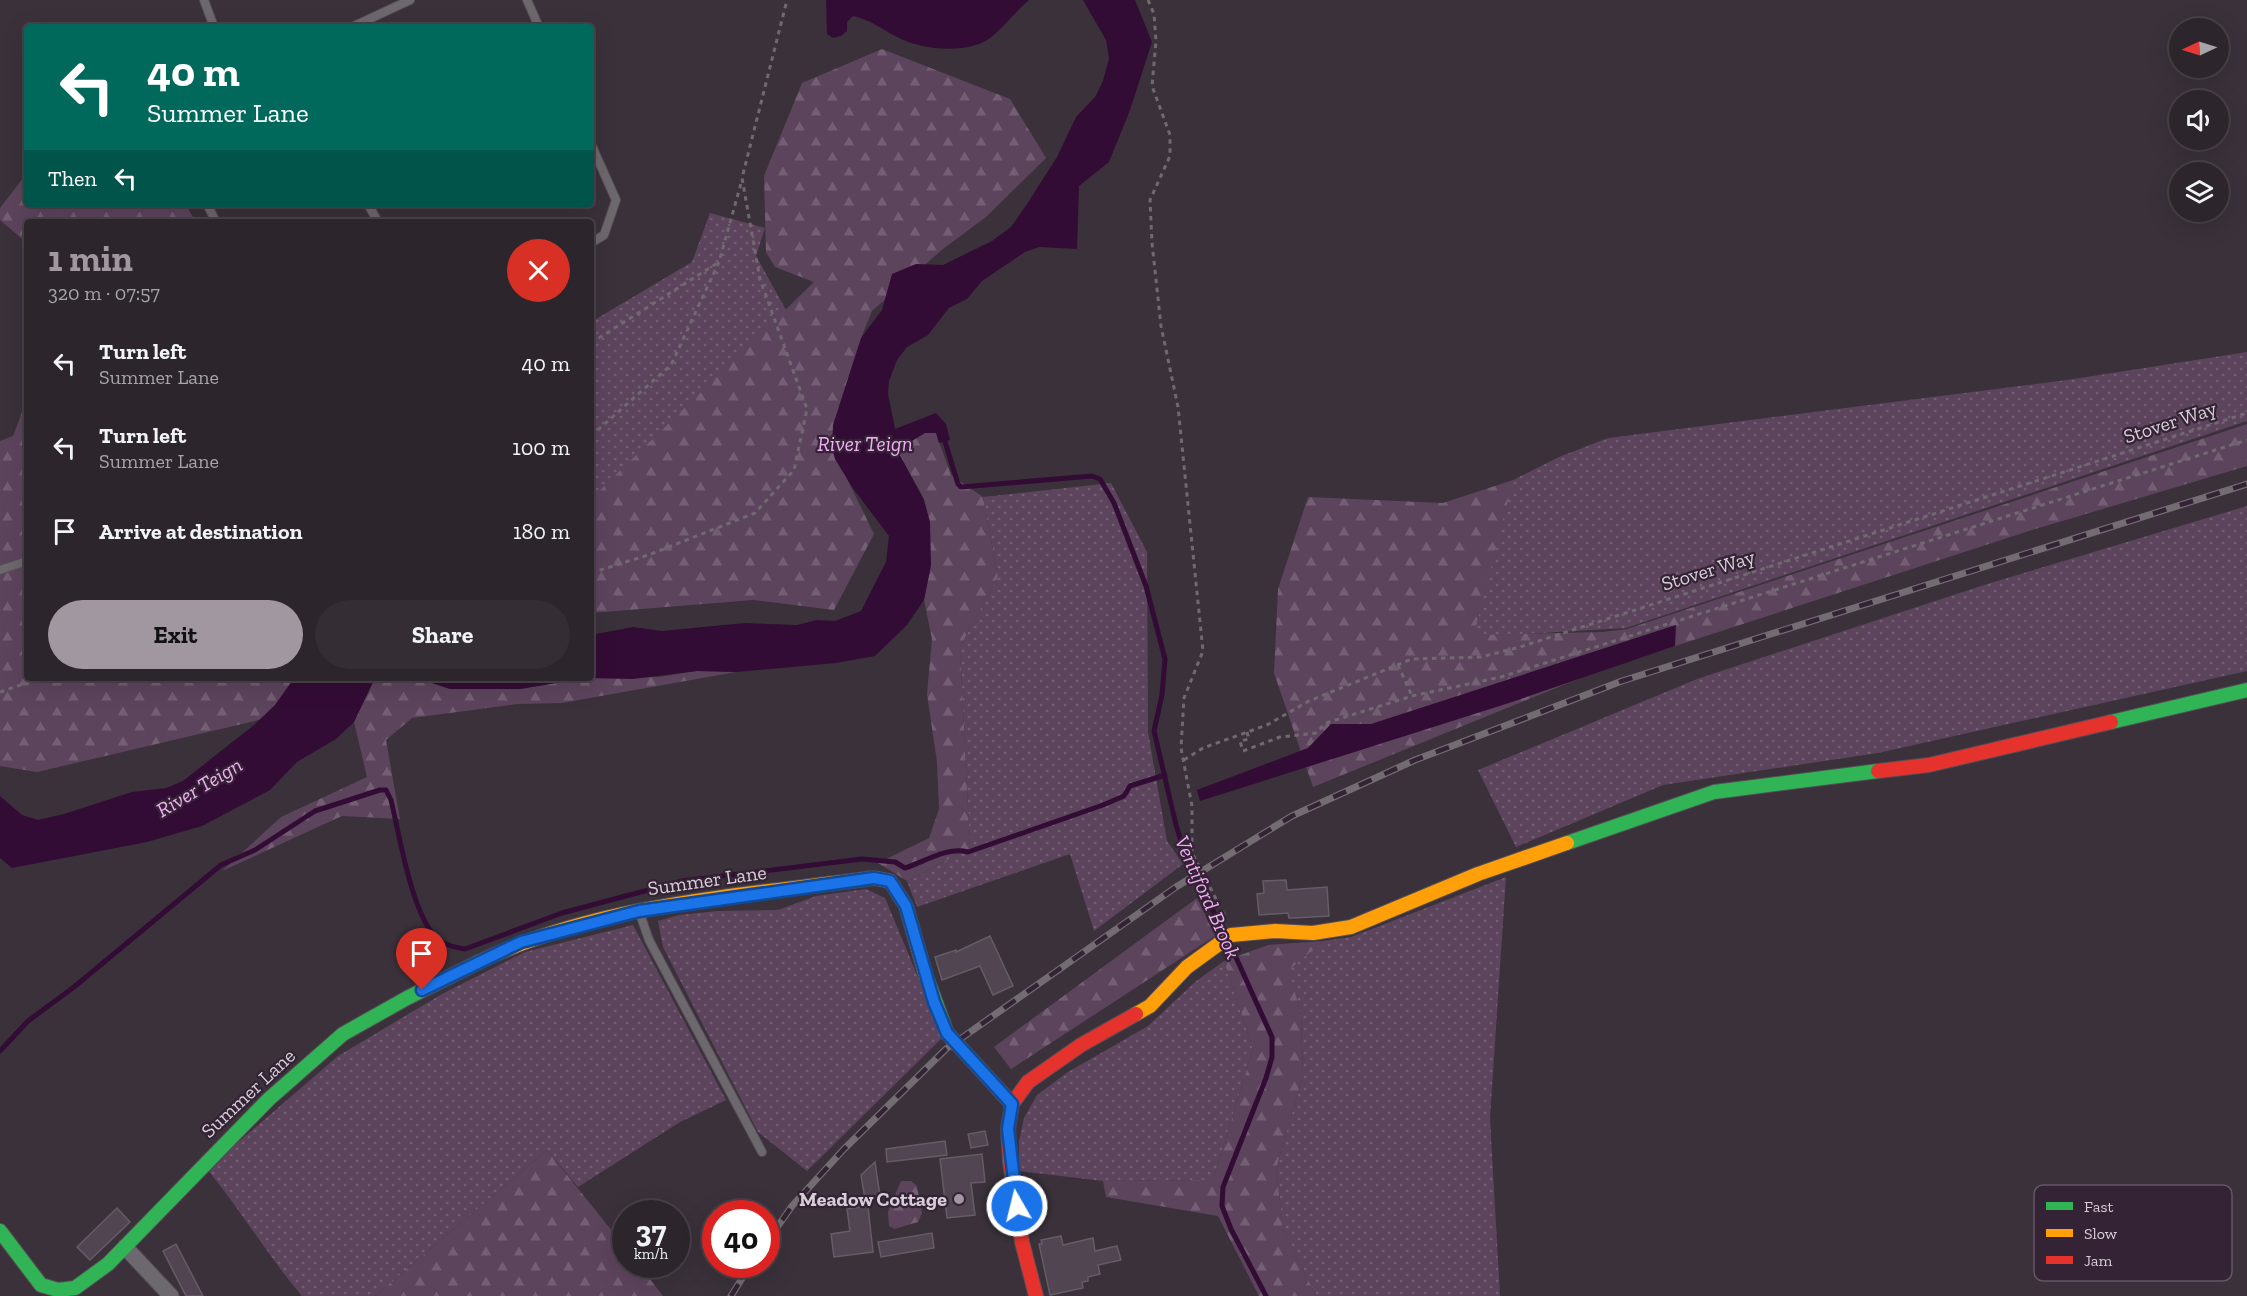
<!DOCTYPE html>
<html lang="en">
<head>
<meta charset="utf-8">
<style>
  body { margin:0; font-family:"Zilla Slab",serif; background:#342d34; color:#f1f3f6; height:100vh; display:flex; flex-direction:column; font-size:22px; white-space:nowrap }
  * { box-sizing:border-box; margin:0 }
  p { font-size:20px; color:#a6a5a9 }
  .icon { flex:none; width:33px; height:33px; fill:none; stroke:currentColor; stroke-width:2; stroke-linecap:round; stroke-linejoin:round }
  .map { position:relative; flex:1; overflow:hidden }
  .details { position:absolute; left:24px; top:219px; width:570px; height:462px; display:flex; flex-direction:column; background:#2c252c; border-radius:6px; box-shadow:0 6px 24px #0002,0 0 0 2px #484248 }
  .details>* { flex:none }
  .guide { position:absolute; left:24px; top:24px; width:570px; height:183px; border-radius:6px; box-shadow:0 6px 24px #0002,0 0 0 2px #484248; background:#00695c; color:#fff; overflow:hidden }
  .needle { width:39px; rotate:266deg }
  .buttons { position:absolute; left:2169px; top:18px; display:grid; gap:12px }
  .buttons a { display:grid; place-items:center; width:60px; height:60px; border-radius:50%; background:#2c252c; box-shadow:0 6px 24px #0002,0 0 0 2px #484248; font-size:30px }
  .speed { position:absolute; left:612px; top:1200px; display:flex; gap:12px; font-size:30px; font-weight:700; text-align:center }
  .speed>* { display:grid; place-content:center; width:78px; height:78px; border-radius:50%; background:#2c252c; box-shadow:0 6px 24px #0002,0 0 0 2px #484248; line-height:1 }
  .speed small { font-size:15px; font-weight:400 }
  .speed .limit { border:9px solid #d22; background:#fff; color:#111 }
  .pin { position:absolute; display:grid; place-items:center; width:51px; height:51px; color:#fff; margin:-62px -26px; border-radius:50% 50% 50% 0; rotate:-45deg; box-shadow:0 0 6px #0007 }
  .pin .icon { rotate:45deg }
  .me { position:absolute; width:66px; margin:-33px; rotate:352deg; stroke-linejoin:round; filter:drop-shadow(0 0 4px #0008) }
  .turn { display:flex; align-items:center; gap:21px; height:126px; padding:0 24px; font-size:27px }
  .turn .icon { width:78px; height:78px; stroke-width:2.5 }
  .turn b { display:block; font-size:42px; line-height:51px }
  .then { display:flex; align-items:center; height:57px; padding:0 24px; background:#0003; gap:12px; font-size:22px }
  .round { display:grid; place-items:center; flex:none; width:63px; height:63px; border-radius:32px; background:#342d34 }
  .overview { display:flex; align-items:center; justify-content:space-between; height:102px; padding:0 24px }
  h1 { font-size:36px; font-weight:800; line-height:45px; color:#a197a1 }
  .action { display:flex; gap:12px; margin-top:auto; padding:12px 24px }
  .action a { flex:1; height:69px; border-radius:36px; background:#a197a1; color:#111; font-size:24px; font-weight:800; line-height:69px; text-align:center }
  .action a+a { background:#342d34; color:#f1f3f6 }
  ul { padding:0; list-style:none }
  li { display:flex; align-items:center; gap:18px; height:84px; padding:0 24px }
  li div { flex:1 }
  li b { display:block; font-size:22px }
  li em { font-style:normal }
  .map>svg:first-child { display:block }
  .grass { fill:url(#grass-dots) }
  .forest { fill:url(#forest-firs) }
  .water { fill:#330c35 }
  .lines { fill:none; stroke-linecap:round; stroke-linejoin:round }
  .stream { stroke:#330c35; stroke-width:5 }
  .building { fill:#524552; stroke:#645d65; stroke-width:1.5 }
  .lane-casing { stroke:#554d55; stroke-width:10 }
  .street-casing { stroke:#554d55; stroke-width:17 }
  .fast-casing { stroke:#554d55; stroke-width:16 }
  .slow-casing { stroke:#554d55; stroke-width:16 }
  .jam-casing { stroke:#554d55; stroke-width:16 }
  .path { stroke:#706a70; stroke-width:3; stroke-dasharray:4.5 4.5; stroke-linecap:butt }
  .lane { stroke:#6d676e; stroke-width:8 }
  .street { stroke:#6d676e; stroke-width:15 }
  .fast { stroke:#30b455; stroke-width:14 }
  .slow { stroke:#ff9f0a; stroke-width:14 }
  .jam { stroke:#e5322d; stroke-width:14 }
  .rail-casing { stroke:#736c73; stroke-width:7 }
  .rail { stroke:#332334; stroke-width:4.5; stroke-dasharray:14; stroke-linecap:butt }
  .route-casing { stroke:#114b97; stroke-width:15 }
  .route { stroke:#1a73e8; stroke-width:10 }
  .poi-dot { fill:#a197a1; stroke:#332334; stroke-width:2 }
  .labels { text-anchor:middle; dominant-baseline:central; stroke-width:4.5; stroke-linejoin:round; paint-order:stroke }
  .street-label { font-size:20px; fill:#d8ced8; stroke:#332334 }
  .poi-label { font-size:20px; font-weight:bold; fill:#d8ced8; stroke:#332334; text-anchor:end }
  .water-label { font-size:21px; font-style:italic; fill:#f3aef6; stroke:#332334 }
  .key { fill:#332334; stroke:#655665; stroke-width:1.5 }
  .key-label { font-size:16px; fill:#d8ced8 }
</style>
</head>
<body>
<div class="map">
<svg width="2247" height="1296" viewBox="0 0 2247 1296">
  <defs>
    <pattern id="grass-dots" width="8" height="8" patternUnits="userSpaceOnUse" patternTransform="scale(1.5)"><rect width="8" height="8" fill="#5d445d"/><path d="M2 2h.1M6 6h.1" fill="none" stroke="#745e74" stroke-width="1.8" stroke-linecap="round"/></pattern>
    <pattern id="forest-firs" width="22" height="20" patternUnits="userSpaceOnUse" patternTransform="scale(1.5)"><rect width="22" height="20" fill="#5d445d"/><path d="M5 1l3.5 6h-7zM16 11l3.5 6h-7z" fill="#745e74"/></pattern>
  </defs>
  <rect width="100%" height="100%" fill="#3a313a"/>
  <g class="grass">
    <path d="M 710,213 L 765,228 L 756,256 L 810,353 L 591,591 L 591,322 L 692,262 Z"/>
    <path d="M 2247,352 L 2247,421 L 1626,628 L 1470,637 L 1509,482 L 1559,457 L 1608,438 L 2067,380 Z"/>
    <path d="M 1111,483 L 1147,552 L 1148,732 L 1167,841 L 1183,864 L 1094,931 L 1070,854 L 917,907 L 907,881 L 970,848 L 960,647 L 998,577 L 983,497 Z"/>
    <path d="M 2247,506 L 2247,671 L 1878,753 L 1663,785 L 1516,847 L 1478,770 L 1697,679 L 1984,585 Z"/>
    <path d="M 1506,877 L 1490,1118 L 1500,1296 L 1316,1296 L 1283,1228 L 1276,1169 L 1303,1075 L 1301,1015 L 1288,970 L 1323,941 L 1351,937 Z"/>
    <path d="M 866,889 L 885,898 L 943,1037 L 807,1171 L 758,1132 L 663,947 L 658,921 L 679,915 L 718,911 L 778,910 L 816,896 Z"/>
    <path d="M 633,925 L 726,1100 L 680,1122 L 578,1187 L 547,1150 L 375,1296 L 302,1296 C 267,1255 241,1210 207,1169 L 338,1056 L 442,994 L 525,952 Z"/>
    <path d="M 1224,961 L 1253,1049 L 1213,1180 L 1103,1181 L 1019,1171 L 1019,1141 L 1024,1118 L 1037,1095 L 1068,1072 L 1148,1026 L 1195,982 Z"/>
  </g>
  <g class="forest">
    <path d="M 882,49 L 1010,99 L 1046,158 L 986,217 L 943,249 L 872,311 L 863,333 L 832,448 L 874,534 L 834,610 L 753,600 L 591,613 L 591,499 L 814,282 L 775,267 L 766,252 L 764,176 L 802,83 Z"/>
    <path d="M 27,173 L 27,204 L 185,204 L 196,222 L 27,222 L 27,243 L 0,220 L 0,208 Z"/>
    <path d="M 27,399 L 27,678 L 311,678 L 327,704 L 37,772 L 0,766 L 0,441 L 13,436 Z"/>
    <path d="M 2247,424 L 2247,466 L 2029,531 L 1598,671 L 1313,787 L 1274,673 L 1278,589 L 1308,497 L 1443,503 L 1513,480 L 1474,635 L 1603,632 L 1627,629 Z"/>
    <path d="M 925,432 L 936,433 L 951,475 L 983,497 L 998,577 L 960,647 L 970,848 L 907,881 L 878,863 L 929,838 L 939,809 L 937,762 L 927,694 L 932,639 L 924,600 L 931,565 L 924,499 L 897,450 Z"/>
    <path d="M 697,671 L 736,672 L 562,703 L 517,704 L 412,718 L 386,740 L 400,819 L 342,816 L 222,871 L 281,817 L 367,777 L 354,722 L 375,678 L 417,678 L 450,689 L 520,689 L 586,678 L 659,677 Z"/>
    <path d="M 1197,898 L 1215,936 L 1011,1069 L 994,1047 Z"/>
    <path d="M 1323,941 L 1289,970 L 1301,1015 L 1303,1075 L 1276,1169 L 1283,1228 L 1316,1296 L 1259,1296 L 1218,1216 L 1106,1197 L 1103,1181 L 1213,1180 L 1253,1049 L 1224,961 L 1268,945 Z"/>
    <path d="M 547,1150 L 625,1247 L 626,1264 L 639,1265 L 663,1296 L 375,1296 Z"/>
    <path d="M 901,1181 L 911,1181 L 917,1186 L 922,1213 L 918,1222 L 894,1229 L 889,1226 L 888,1212 Z"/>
  </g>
  <g class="water">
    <path d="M 826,0 L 1029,0 C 1017,10 1000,31 989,39 C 966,54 922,50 899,38 C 883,30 871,20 853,16 L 847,22 L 847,31 L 841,36 L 833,38 L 827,34 Z"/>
    <path d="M 1083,0 L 1135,0 L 1152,42 L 1130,110 L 1109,162 L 1079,186 L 1077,249 L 1039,247 L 1025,252 L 982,281 L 967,299 L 949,308 L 928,335 L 907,347 L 897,360 L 889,381 L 888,394 L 895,429 L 936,413 L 946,424 L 950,440 L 939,443 L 936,433 L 925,433 L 897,450 L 924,500 L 930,522 L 931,565 L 924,600 L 907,625 L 875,656 L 836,663 L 736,672 L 697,671 L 633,679 L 586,678 L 520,689 L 450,689 L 417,678 L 591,678 L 591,635 L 633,627 L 662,631 L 745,623 L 797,625 L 817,620 L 835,621 L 861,611 L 886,562 L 889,536 L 852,487 L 835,459 L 832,448 L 833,425 L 861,338 L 882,310 L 892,274 L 916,264 L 943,265 L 992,241 L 1011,227 L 1029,201 L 1057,157 L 1076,117 L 1095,97 L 1103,81 L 1109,58 L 1106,40 Z"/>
    <path d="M 1676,625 L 1675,646 L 1509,703 L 1200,801 L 1197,790 L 1308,748 L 1331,724 L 1371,724 Z"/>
    <path d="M 294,678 L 375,678 L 354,722 L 336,739 L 297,762 L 270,790 L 202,826 L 147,842 L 12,868 L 0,858 L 0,796 L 22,815 L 38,820 L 64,814 L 132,792 L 166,788 L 183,781 L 254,725 L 275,705 Z"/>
  </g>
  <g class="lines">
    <g class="stream">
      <path d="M 943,435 L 958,484 L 961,487 L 1092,476 L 1100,479 L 1114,503 L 1146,586 L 1165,659 L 1162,695 L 1154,731 L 1176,825 L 1188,864 L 1225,933"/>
      <path d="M 1229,942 L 1272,1037 L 1272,1057 L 1266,1078 L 1223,1187 L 1222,1206 L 1231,1229 L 1266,1296"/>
      <path d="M 0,1051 L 28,1021 L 74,987 L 221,865 L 255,850 L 315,811 L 380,790 L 386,790 L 391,800 C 399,833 412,915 436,937 C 444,945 454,947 465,949 L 562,913 L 682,881 L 862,859 L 895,862 L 905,868 C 924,862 948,846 968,852 L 1103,805 L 1124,796 L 1130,786 L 1165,775"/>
    </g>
  </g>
  <g class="building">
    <path d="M 1286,880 L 1287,890 L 1327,887 L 1329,916 L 1294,918 L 1289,918 L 1288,913 L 1259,915 L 1257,894 L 1264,893 L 1263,881 Z"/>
    <path d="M 990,936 L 1013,986 L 993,995 L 980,966 L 942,980 L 935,957 L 956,950 L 956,952 Z"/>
    <path d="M 985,1131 L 988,1145 L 971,1148 L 968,1134 Z"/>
    <path d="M 945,1141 L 947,1155 L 887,1162 L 886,1149 Z"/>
    <path d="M 982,1154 L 985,1182 L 971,1183 L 975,1215 L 947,1218 L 940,1159 Z"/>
    <path d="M 875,1162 L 880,1196 L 865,1199 L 861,1175 Z"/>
    <path d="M 868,1206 L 873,1252 L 834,1257 L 831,1234 L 850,1231 L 847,1209 Z"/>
    <path d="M 117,1208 L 130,1222 L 90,1260 L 77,1247 Z"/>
    <path d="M 932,1233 L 934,1248 L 881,1257 L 878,1242 Z"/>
    <path d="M 1061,1236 L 1063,1245 L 1093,1238 L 1095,1251 L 1117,1246 L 1121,1260 L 1098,1265 L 1100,1274 L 1088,1277 L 1088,1281 L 1082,1282 L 1083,1288 L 1050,1295 L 1039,1244 L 1042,1244 L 1041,1240 Z"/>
    <path d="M 176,1244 L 203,1296 L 186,1296 L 163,1251 Z"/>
  </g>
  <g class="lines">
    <g class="lane-casing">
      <g id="lane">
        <path d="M 204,0 L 214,27"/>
        <path d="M 527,0 L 539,27"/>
        <path d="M 352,27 L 410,0"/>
        <path d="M 591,144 L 616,200 L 604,235 L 591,243"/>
        <path d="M 207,204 L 216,222"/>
        <path d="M 368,204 L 378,222"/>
        <path d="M 0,570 L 27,561"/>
        <path d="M 640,914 L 649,940 L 762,1152"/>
      </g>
    </g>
    <g class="street-casing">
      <path id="street" d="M 125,1247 L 171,1296"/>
    </g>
    <g class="fast-casing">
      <g id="fast">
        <path d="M 2111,722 L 2247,690"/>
        <path d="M 1567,843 L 1714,792 L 1878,771"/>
        <path d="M 926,976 L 947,1033 L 1012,1104"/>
        <path d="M 0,1231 L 41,1285 L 58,1290 L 75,1288 L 108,1264 L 269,1099 L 343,1034 L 407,998 L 479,962"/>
      </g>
    </g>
    <g class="slow-casing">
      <g id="slow">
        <path d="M 479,962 C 600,903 742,896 874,878 L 890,881 L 906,906 L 926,976"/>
        <path d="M 1136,1014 L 1150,1006 L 1187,967 L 1231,935 L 1275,931 L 1313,933 L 1351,927 L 1478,874 L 1567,843"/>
      </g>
    </g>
    <g class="jam-casing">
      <g id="jam">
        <path d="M 1878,771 L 1929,765 L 2111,722"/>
        <path d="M 1036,1296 L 1022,1242 L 1010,1161 L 1008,1129 L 1012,1104 L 1028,1082 L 1081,1045 L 1136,1014"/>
      </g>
    </g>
    <g class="path">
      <path d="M 1148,0 L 1154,14 L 1156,41 L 1152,86 L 1170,135 L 1170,156 L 1150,200 L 1152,243 L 1161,326 L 1178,407 L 1203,651 L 1184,698 L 1181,748 L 1192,806 L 1192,853 L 1225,916"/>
      <path d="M 591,343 L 719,262"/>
      <path d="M 591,436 L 671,365 L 719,262 L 742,180"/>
      <path d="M 591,573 L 651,554 L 755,513 L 794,470 L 807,409 L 760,279 L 742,178 L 787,0"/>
      <path d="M 1398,665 L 1412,696"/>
      <path d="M 0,692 L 41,678"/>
      <path d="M 1247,732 L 1249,739 L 1240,741 L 1243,751 L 1280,737 L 1316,733 L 1326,723 L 1412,696 L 1501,677 L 2247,440"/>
      <path d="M 1184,760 L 1203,748 L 1267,725 L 1309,701 L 1412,659 L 1481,657 L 1520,647 L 2247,413"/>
    </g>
    <use href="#lane" class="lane"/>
    <use href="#street" class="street"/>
    <use href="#fast" class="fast"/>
    <use href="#slow" class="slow"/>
    <use href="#jam" class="jam"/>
    <g class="rail-casing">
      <g id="rail">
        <path d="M 766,1243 L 792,1206 L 844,1149 L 946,1049 L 1176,887 L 1292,816 L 1415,760 L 1622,681 L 2247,484"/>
        <path d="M 731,1296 L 751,1264"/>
      </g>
    </g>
    <use href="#rail" class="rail"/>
  </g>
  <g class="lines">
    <g class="route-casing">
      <path id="route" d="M 422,990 L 521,942 L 639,911 L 874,878 L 890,881 L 906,906 L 934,1002 L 947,1033 L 1012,1104 L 1008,1129 L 1017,1206"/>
    </g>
    <use href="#route" class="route"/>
  </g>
  <circle class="poi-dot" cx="959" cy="1199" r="6"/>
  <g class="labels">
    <g class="street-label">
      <text transform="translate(2170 422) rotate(-18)">Stover Way</text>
      <text transform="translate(1708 570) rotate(-17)">Stover Way</text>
      <text transform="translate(707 880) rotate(-8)">Summer Lane</text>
      <text transform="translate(248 1093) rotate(-43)">Summer Lane</text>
    </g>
    <g class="poi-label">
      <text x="947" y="1199">Meadow Cottage</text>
    </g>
    <g class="water-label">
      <text x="865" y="443">River Teign</text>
      <text transform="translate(199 787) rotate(-31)">River Teign</text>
      <text transform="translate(1208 897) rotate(66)">Ventiford Brook</text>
    </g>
  </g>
  <rect x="2034" y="1185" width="198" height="96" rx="9" class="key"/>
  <rect x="2046" y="1202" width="27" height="8" fill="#30b455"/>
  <rect x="2046" y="1229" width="27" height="8" fill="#ff9f0a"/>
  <rect x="2046" y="1256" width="27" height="8" fill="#e5322d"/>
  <g class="key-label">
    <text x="2084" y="1212">Fast</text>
    <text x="2084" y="1239">Slow</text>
    <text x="2084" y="1266">Jam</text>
  </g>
</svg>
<div class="buttons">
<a><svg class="needle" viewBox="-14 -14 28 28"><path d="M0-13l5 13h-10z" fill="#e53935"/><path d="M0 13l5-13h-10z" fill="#a6a5a9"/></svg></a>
<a><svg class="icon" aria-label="sound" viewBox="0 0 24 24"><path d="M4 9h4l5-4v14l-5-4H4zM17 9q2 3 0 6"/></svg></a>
<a><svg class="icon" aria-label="layers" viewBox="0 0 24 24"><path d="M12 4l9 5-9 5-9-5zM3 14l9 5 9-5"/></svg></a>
</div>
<div class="speed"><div>37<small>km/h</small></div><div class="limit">40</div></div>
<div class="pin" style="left:422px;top:990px;background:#d93025"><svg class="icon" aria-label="arrive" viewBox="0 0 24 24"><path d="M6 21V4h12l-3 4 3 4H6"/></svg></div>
<svg class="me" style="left:1017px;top:1206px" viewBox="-20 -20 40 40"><circle r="17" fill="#1a73e8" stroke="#fff" stroke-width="3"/><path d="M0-11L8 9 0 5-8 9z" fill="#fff"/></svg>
<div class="guide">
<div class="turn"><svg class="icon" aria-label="left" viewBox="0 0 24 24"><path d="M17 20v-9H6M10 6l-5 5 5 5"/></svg><div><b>40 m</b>Summer Lane</div></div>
<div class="then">Then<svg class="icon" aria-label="left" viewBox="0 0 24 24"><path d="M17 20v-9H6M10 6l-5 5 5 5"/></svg></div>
</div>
<section class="details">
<div class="overview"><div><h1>1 min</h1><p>320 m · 07:57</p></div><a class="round" style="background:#d93025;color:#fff"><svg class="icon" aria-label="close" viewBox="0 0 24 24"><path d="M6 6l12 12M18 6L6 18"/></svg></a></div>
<ul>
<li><svg class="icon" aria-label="left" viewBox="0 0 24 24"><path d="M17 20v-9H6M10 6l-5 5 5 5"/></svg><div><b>Turn left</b><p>Summer Lane</p></div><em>40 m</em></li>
<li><svg class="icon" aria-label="left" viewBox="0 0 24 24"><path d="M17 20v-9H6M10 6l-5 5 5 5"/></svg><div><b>Turn left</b><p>Summer Lane</p></div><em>100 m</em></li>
<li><svg class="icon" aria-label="arrive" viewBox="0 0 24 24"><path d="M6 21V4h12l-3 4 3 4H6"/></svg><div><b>Arrive at destination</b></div><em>180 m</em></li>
</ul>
<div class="action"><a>Exit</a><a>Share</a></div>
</section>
</div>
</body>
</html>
